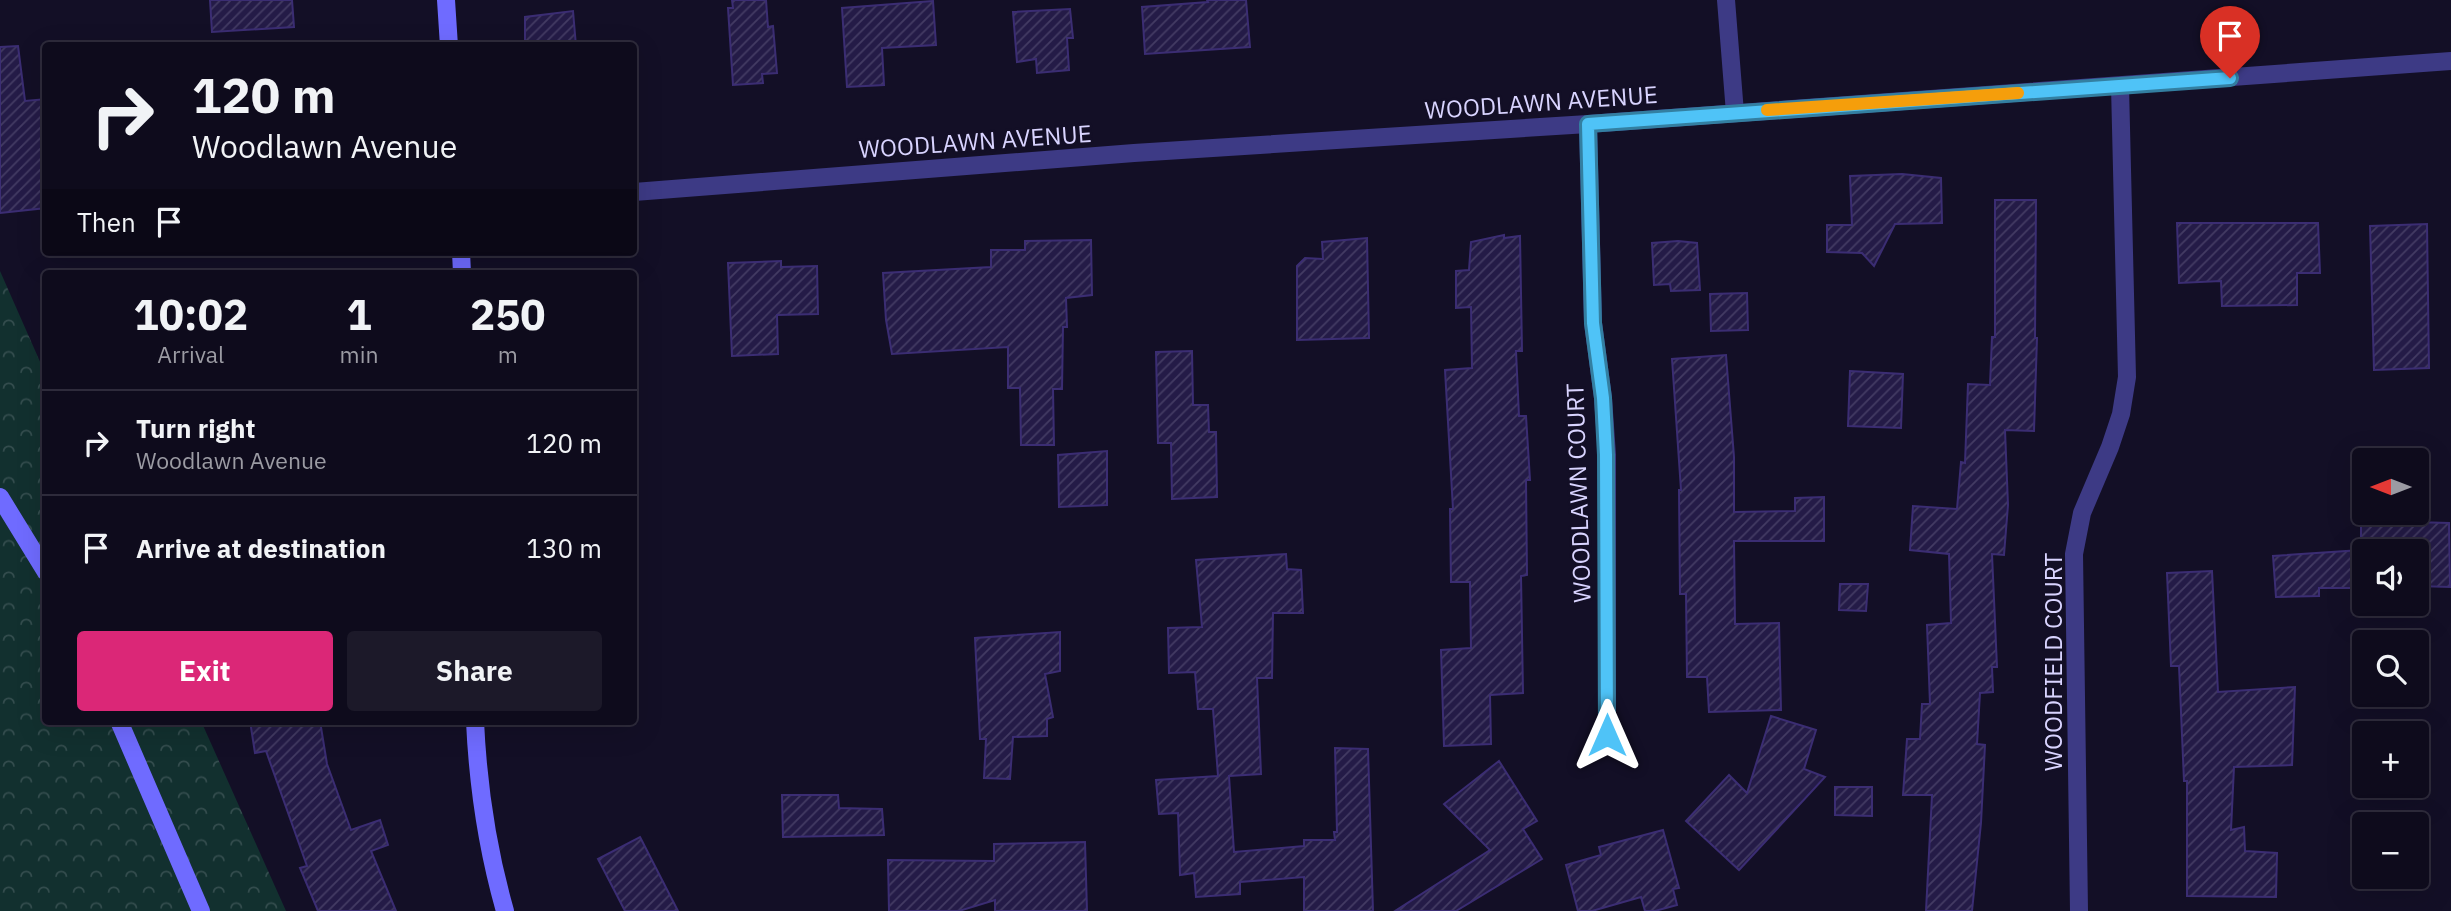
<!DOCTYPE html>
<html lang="en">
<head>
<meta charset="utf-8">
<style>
  body { margin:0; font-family:"IBM Plex Sans",sans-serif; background:#1c1929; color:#f1f3f6; height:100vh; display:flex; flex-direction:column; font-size:26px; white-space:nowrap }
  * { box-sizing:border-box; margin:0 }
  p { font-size:23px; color:#9b9ba3 }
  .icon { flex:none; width:38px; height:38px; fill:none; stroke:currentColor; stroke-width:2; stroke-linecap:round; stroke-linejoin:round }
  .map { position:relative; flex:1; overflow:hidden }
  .side { position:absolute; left:42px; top:270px; width:595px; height:455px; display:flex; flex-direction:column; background:#0e0b1c; border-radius:7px; box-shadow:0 7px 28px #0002,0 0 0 2px #2e2b3b }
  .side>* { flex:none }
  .guide { position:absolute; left:42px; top:42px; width:595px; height:214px; border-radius:7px; box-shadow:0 7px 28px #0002,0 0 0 2px #2e2b3b; background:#0e0b1c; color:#f1f3f6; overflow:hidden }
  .needle { width:46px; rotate:270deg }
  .fabs { position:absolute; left:2352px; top:448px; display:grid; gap:14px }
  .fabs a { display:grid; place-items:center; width:77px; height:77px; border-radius:7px; background:#0e0b1c; box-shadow:0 7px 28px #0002,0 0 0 2px #2e2b3b; font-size:35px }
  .pin { position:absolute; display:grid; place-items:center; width:60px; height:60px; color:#fff; margin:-72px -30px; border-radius:50% 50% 50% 0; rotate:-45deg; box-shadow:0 0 7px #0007 }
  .pin .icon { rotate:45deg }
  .me { position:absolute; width:77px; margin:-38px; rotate:0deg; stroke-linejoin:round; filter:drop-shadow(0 0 5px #0008) }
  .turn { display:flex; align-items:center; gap:24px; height:147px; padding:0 35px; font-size:32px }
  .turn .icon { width:91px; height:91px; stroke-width:2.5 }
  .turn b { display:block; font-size:49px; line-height:60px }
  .then { display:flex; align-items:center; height:66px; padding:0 35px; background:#0003; gap:14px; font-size:26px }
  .eta { display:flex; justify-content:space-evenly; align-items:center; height:119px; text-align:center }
  .eta b { font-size:42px; font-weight:700; line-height:49px }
  .cta { display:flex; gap:14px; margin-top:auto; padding:14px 35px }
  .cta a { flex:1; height:80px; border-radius:7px; background:#db2777; color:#fff; font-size:28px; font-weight:700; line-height:80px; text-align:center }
  .cta a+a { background:#1c1929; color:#f1f3f6 }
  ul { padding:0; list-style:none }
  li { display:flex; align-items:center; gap:21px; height:105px; padding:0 35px; border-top:2px solid #2e2b3b }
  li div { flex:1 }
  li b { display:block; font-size:26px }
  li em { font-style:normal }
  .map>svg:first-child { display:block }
  .forest { fill:url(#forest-crowns) }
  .building { fill:url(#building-hatch); stroke:#3b2d73; stroke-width:2 }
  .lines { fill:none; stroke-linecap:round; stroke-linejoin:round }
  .street { stroke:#3d3a85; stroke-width:18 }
  .secondary { stroke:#6f6bff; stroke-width:18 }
  .route-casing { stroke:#337fa1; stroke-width:18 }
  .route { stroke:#4fc3f7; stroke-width:12 }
  .slow { stroke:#f59e0b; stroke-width:12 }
  .labels { text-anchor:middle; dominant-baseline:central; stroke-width:5; stroke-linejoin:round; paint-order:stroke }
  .street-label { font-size:24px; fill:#d9d4ff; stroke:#130f26 }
</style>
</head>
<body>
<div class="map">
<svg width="2451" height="911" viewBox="0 0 2451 911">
  <defs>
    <pattern id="forest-crowns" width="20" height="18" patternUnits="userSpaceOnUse" patternTransform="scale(1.75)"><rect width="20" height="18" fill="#12302f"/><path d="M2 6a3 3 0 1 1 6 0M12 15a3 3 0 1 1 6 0" fill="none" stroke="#344d4e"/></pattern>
    <pattern id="building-hatch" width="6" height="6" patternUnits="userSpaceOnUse" patternTransform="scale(1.75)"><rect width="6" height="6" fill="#241b47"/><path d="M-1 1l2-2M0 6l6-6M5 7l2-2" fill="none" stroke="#433b63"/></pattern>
  </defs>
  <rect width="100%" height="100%" fill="#130f26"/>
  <path class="forest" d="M 0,271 L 45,373 L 46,721 L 201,721 L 286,911 L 0,911 Z"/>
  <g class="building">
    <path d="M 210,0 L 292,0 L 294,27 L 212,32 Z"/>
    <path d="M 732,0 L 766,0 L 768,27 L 773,26 L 777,73 L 762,74 L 763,83 L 733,85 L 728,8 L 733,8 Z"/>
    <path d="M 1207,0 L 1246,0 L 1250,47 L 1145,54 L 1142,7 L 1208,2 Z"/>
    <path d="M 933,1 L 936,45 L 882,48 L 884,85 L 847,87 L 842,8 Z"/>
    <path d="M 1070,9 L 1073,38 L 1067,38 L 1069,70 L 1037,73 L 1036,59 L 1017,62 L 1013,12 Z"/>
    <path d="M 573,11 L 576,46 L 525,46 L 525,17 Z"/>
    <path d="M 18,46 L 25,101 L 46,99 L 46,208 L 0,213 L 0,47 Z"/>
    <path d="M 1902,174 L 1941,178 L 1942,223 L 1895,224 L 1874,266 L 1862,253 L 1827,252 L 1827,225 L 1852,225 L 1850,176 Z"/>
    <path d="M 1995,200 L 2036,200 L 2035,338 L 2037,338 L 2034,431 L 2005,430 L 2008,505 L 2004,555 L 1992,554 L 1997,667 L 1992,667 L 1993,692 L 1980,693 L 1977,744 L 1985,745 L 1981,823 L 1972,911 L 1926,911 L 1932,795 L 1903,795 L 1907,739 L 1920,739 L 1922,704 L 1930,704 L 1927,625 L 1951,623 L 1949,554 L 1910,550 L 1913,506 L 1957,509 L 1961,462 L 1965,463 L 1968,384 L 1990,385 L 1992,337 L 1995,337 Z"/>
    <path d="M 2177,223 L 2318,223 L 2320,273 L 2297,273 L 2297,305 L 2222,306 L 2221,281 L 2179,283 Z"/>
    <path d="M 2427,224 L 2429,368 L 2374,370 L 2370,226 Z"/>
    <path d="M 1504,235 L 1504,238 L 1520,236 L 1522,351 L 1516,351 L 1519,416 L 1526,416 L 1530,480 L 1526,480 L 1527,575 L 1521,576 L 1523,693 L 1490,695 L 1491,744 L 1444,746 L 1441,650 L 1471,648 L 1470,582 L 1451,582 L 1450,509 L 1453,509 L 1445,370 L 1472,368 L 1471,307 L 1456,308 L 1456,271 L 1469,270 L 1471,242 Z"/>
    <path d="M 1367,238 L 1369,338 L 1297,340 L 1297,266 L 1305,258 L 1323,259 L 1322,242 Z"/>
    <path d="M 1091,240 L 1092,295 L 1066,298 L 1067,327 L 1063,327 L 1062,389 L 1053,389 L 1054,445 L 1021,445 L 1020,388 L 1008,388 L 1008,347 L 892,354 L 886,320 L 883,273 L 991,267 L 991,250 L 1025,250 L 1025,241 Z"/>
    <path d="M 1678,241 L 1697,243 L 1700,290 L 1671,291 L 1670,284 L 1654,285 L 1652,243 Z"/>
    <path d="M 781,261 L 781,267 L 817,266 L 818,314 L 777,315 L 778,354 L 732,356 L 728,263 Z"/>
    <path d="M 1747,293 L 1748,330 L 1711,331 L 1710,294 Z"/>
    <path d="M 1192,351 L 1193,405 L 1208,405 L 1209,432 L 1216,432 L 1217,497 L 1172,499 L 1171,443 L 1158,443 L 1156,352 Z"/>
    <path d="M 1726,355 L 1734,457 L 1734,512 L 1795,511 L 1795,498 L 1824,497 L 1824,541 L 1734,541 L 1735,624 L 1779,623 L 1781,710 L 1709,712 L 1707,677 L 1687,677 L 1686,594 L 1680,594 L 1679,490 L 1681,490 L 1672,359 Z"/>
    <path d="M 1850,371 L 1903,374 L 1901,428 L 1848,426 Z"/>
    <path d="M 1107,451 L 1107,505 L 1059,507 L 1058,455 Z"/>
    <path d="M 2361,513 L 2413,513 L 2414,522 L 2449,523 L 2450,587 L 2417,586 L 2417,551 L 2364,551 L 2364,588 L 2319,588 L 2319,596 L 2276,597 L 2273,556 L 2361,550 Z"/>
    <path d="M 1286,554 L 1287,569 L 1301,570 L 1303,613 L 1273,613 L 1272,678 L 1257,678 L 1261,774 L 1229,776 L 1234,852 L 1304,846 L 1304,840 L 1335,840 L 1334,832 L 1337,832 L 1335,748 L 1368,749 L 1373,911 L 1304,911 L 1304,877 L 1240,882 L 1240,894 L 1196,897 L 1194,873 L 1180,875 L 1178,813 L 1159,814 L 1156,780 L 1218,776 L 1213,709 L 1198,709 L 1195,672 L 1169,673 L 1168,628 L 1202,627 L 1196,560 Z"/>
    <path d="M 2212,571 L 2218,692 L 2295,687 L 2292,765 L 2234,767 L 2231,830 L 2244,827 L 2245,851 L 2277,853 L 2276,897 L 2187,896 L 2187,781 L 2184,781 L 2179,666 L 2171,666 L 2167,573 Z"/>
    <path d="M 1840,584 L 1868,584 L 1866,611 L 1839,610 Z"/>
    <path d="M 1060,632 L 1060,671 L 1045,674 L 1053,717 L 1047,719 L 1047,736 L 1013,737 L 1010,779 L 984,778 L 986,739 L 980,739 L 975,638 Z"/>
    <path d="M 1771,716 L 1816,730 L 1804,769 L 1825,777 L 1739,870 L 1686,821 L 1729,775 L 1747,793 Z"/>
    <path d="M 250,721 L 320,721 L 327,764 L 351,830 L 380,820 L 388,845 L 371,851 L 396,911 L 318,911 L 300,868 L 307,866 L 266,751 L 255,753 Z"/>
    <path d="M 1499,761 L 1537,821 L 1523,829 L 1542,859 L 1456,911 L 1395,911 L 1490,850 L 1444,804 Z"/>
    <path d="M 1835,787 L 1872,787 L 1872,816 L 1835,815 Z"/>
    <path d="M 782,795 L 838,795 L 839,808 L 882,809 L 884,835 L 783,837 Z"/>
    <path d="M 1663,830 L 1679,888 L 1673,889 L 1677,905 L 1655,911 L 1645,911 L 1641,897 L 1592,911 L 1578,911 L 1566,865 L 1601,855 L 1599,847 Z"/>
    <path d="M 640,837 L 678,911 L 625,911 L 598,859 Z"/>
    <path d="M 1085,842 L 1087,911 L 995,911 L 995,900 L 959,911 L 889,911 L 888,860 L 994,861 L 994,844 Z"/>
  </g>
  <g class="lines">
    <g class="street">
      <path d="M 1726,0 L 1735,113"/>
      <path d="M 1588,124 L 1593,323 L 1603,398 L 1607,455 L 1607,735"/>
      <path d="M 634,192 L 1134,153 L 1588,124 L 2451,61"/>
      <path d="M 2079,911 L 2074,554 L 2082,513 L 2110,447 L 2121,414 L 2127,377 L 2120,86"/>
    </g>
    <g class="secondary">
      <path d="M 446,0 L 449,46"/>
      <path d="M 461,252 L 462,273"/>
      <path d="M 0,497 L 46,572"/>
      <path d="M 119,721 L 201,911"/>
      <path d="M 475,721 C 478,787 487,848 505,911"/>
    </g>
  </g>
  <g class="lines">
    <g class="route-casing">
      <path id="route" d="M 1607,735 L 1606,455 L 1603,398 L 1593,323 L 1588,124 L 2230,78"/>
    </g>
    <use href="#route" class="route"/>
    <path class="slow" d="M 1767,110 L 2018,93"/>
  </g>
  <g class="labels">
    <g class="street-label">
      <text transform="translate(1541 102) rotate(-4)">WOODLAWN AVENUE</text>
      <text transform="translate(975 141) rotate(-4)">WOODLAWN AVENUE</text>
      <text transform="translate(1578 493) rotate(-92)">WOODLAWN COURT</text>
      <text transform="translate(2053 662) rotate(-90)">WOODFIELD COURT</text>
    </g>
  </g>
</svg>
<div class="fabs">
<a><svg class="needle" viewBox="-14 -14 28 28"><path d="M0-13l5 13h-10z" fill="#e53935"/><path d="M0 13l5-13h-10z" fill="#9b9ba3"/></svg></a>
<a><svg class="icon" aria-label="sound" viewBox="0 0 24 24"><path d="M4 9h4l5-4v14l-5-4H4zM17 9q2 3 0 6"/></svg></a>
<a><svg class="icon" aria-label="search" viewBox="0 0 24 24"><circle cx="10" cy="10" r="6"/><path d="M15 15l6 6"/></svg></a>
<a>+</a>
<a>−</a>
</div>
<div class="pin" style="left:2230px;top:78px;background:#d93025"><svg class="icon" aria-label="arrive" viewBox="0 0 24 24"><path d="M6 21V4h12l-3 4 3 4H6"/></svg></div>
<svg class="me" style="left:1607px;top:735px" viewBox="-20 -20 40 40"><path d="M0-17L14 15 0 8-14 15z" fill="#4fc3f7" stroke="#fff" stroke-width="4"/></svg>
<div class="guide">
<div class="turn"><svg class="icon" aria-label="right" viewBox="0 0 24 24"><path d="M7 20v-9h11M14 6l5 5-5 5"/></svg><div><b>120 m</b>Woodlawn Avenue</div></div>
<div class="then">Then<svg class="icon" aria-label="arrive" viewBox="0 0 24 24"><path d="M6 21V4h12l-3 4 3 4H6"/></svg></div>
</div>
<section class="side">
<div class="eta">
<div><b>10:02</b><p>Arrival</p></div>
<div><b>1</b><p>min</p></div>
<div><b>250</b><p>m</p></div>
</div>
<ul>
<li><svg class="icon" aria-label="right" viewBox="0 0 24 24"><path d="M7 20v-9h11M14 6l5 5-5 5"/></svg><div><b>Turn right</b><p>Woodlawn Avenue</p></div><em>120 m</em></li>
<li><svg class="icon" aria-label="arrive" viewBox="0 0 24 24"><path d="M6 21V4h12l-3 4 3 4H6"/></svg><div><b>Arrive at destination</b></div><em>130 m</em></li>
</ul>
<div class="cta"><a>Exit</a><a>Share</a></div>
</section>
</div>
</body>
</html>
